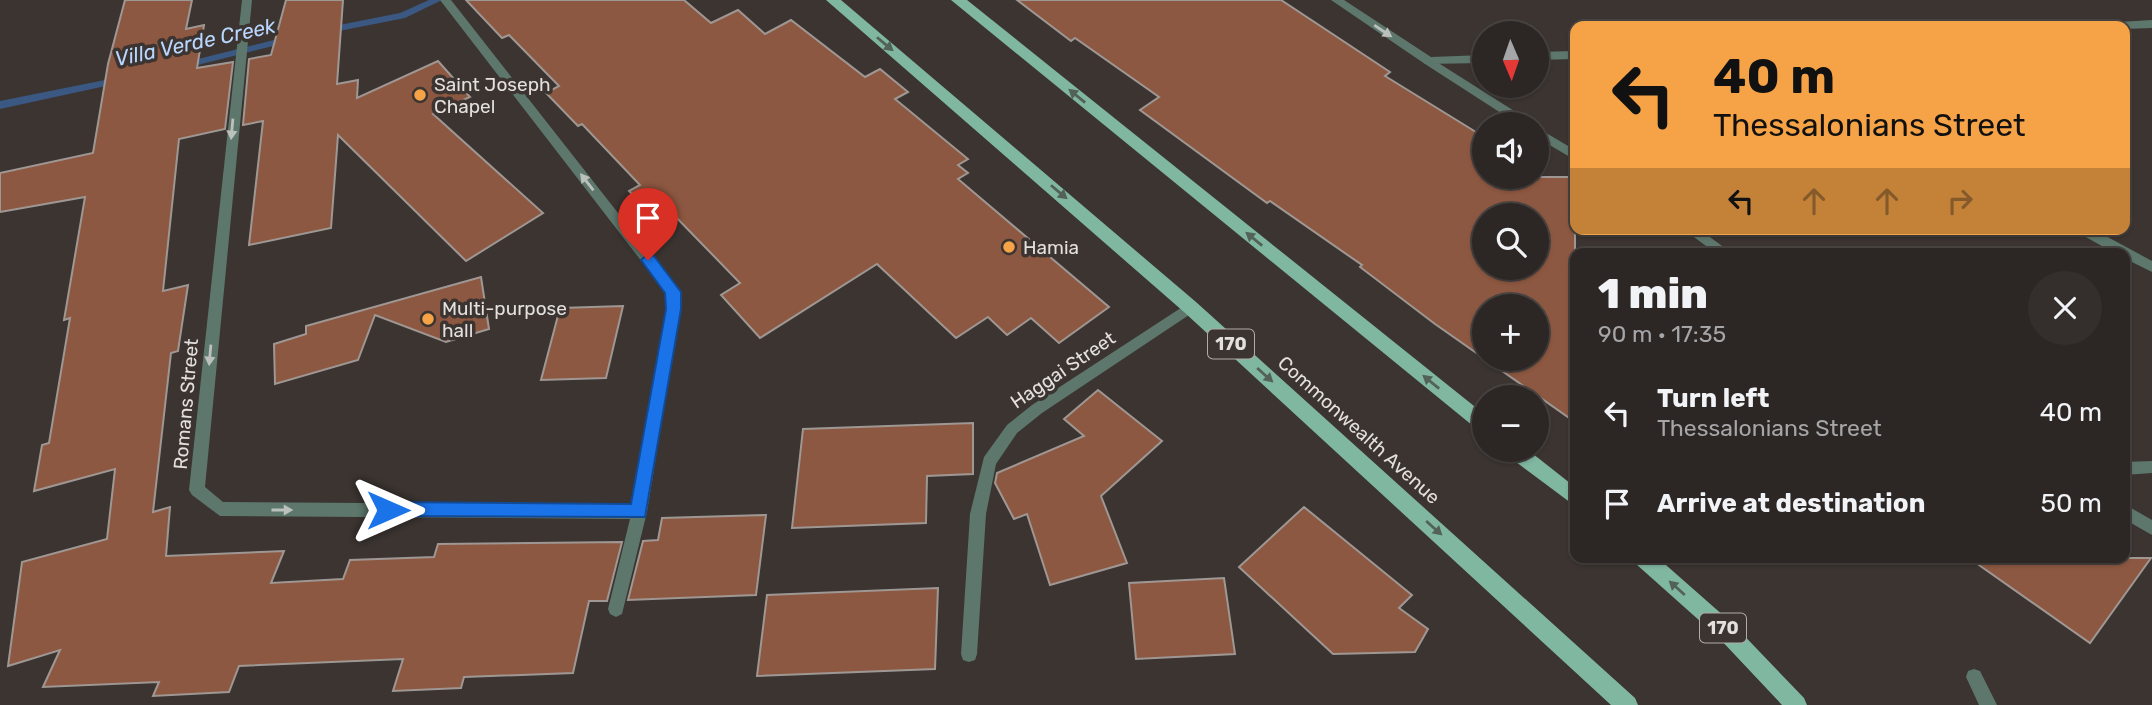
<!DOCTYPE html>
<html lang="en">
<head>
<meta charset="utf-8">
<style>
  body { margin:0; font-family:Rubik,sans-serif; background:#342f2d; color:#f1f3f6; height:100vh; display:flex; flex-direction:column; font-size:26px; white-space:nowrap }
  * { box-sizing:border-box; margin:0 }
  p { font-size:23px; color:#a6a5a7 }
  .icon { flex:none; width:38px; height:38px; fill:none; stroke:currentColor; stroke-width:2; stroke-linecap:round; stroke-linejoin:round }
  .map { position:relative; flex:1; overflow:hidden }
  .sheet { position:absolute; left:1570px; top:248px; width:560px; height:315px; display:flex; flex-direction:column; background:#2c2725; border-radius:14px; box-shadow:0 2px 5px #0004,0 0 0 2px #484442 }
  .sheet>* { flex:none }
  .guide { position:absolute; left:1570px; top:21px; width:560px; height:214px; border-radius:14px; box-shadow:0 2px 5px #0004,0 0 0 2px #484442; background:#f5a346; color:#111; overflow:hidden }
  .needle { width:46px; rotate:178deg }
  .fabs { position:absolute; left:1472px; top:21px; display:grid; gap:14px }
  .fabs a { display:grid; place-items:center; width:77px; height:77px; border-radius:50%; background:#2c2725; box-shadow:0 2px 5px #0004,0 0 0 2px #484442; font-size:35px }
  .pin { position:absolute; display:grid; place-items:center; width:60px; height:60px; color:#fff; margin:-72px -30px; border-radius:50% 50% 50% 0; rotate:-45deg; box-shadow:0 0 7px #0007 }
  .pin .icon { rotate:45deg }
  .me { position:absolute; width:77px; margin:-38px; rotate:90deg; stroke-linejoin:round; filter:drop-shadow(0 0 5px #0008) }
  .turn { display:flex; align-items:center; gap:24px; height:147px; padding:0 28px; font-size:32px }
  .turn .icon { width:91px; height:91px; stroke-width:2.5 }
  .turn b { display:block; font-size:49px; line-height:60px }
  .lanes { display:flex; align-items:center; height:66px; padding:0 28px; background:#0003; justify-content:center; gap:35px; direction:ltr }
  .lanes .off { opacity:.35 }
  .round { display:grid; place-items:center; flex:none; width:74px; height:74px; border-radius:37px; background:#342f2d }
  .head { display:flex; align-items:center; justify-content:space-between; height:119px; padding:0 28px }
  h1 { font-size:42px; font-weight:800; line-height:52px }
  ul { padding:0; list-style:none }
  li { display:flex; align-items:center; gap:21px; height:91px; padding:0 28px }
  li div { flex:1 }
  li b { display:block; font-size:26px }
  li em { font-style:normal }
  .map>svg:first-child { display:block }
  .lines { fill:none; stroke-linecap:round; stroke-linejoin:round }
  .stream { fill:#3a5882; fill-rule:evenodd }
  .building { fill:#8d5841; stroke:#9f9793; stroke-width:2; fill-rule:evenodd }
  .service { fill:#5d776c; fill-rule:evenodd }
  .minor { fill:#5d776c; fill-rule:evenodd }
  .tertiary { fill:#5d776c; fill-rule:evenodd }
  .primary { fill:#80b7a1; fill-rule:evenodd }
  .oneway { fill:#bcc0bc }
  .oneway2 { fill:#536258 }
  .route { fill:#1a73e8; stroke:#114b97; stroke-width:2 }
  .poi-dot { fill:#f5a346; stroke:#3b3431; stroke-width:2.5 }
  .labels { text-anchor:middle; dominant-baseline:central; stroke-width:7; stroke-linejoin:round; paint-order:stroke }
  .shield { fill:#3b3431; stroke:#b1acaa; stroke-width:2 }
  .shield-label { font-size:18px; font-weight:bold; fill:#e4e0de }
  .poi-label { font-size:19px; fill:#e4e0de; stroke:#3b3431; text-anchor:start }
  .street-label { font-size:19px; fill:#e4e0de; stroke:#3b3431 }
  .water-label { font-size:21px; font-style:italic; fill:#b9d6ff; stroke:#3b3431 }
</style>
</head>
<body>
<div class="map">
<svg width="2152" height="705" viewBox="0 0 2152 705">
  <rect width="100%" height="100%" fill="#3b3431"/>
  <g class="lines">
    <g class="stream">
      <path d="M 429,0 L 442,0 L 405,18 L 324,34 L 319,31 L 324,28 L 400,13 Z"/>
      <path d="M 290,36 L 295,39 L 293,41 L 182,69 L 177,66 L 182,63 Z"/>
      <path d="M 120,77 L 124,78 L 124,82 L 0,109 L 0,101 Z"/>
    </g>
  </g>
  <g class="building">
    <path d="M 125,0 L 192,0 L 186,29 L 204,25 L 197,68 L 233,62 L 225,129 L 179,139 L 163,291 L 188,285 L 178,351 L 171,353 L 153,512 L 170,507 L 166,556 L 284,551 L 271,583 L 343,579 L 350,560 L 434,557 L 438,544 L 622,542 L 607,601 L 589,601 L 573,673 L 464,677 L 461,688 L 393,691 L 403,659 L 239,666 L 229,692 L 153,696 L 159,682 L 43,687 L 60,650 L 8,666 L 22,562 L 107,539 L 115,469 L 34,491 L 42,445 L 49,443 L 70,318 L 64,320 L 85,197 L 0,212 L 0,173 L 93,153 L 108,64 Z"/>
    <path d="M 286,0 L 343,0 L 337,84 L 358,80 L 357,98 L 438,61 L 470,97 L 433,114 L 543,213 L 466,261 L 338,135 L 331,228 L 249,245 L 263,121 L 243,125 L 249,59 L 271,55 Z"/>
    <path d="M 466,0 L 684,0 L 711,23 L 738,10 L 765,34 L 791,20 L 865,77 L 880,69 L 908,92 L 895,99 L 968,159 L 958,165 L 968,173 L 958,179 L 1109,307 L 1059,343 L 1031,318 L 1007,335 L 988,317 L 956,338 L 877,264 L 760,338 L 721,295 L 740,283 L 669,210 L 655,218 L 629,191 L 640,185 L 582,124 L 578,126 L 546,93 L 559,86 L 509,35 L 502,38 Z"/>
    <path d="M 1017,0 L 1281,0 L 1390,72 L 1385,76 L 1484,137 L 1484,177 L 1575,177 L 1575,422 L 1435,324 L 1360,267 L 1362,265 L 1270,201 L 1267,203 L 1140,110 L 1159,97 L 1075,38 L 1071,41 ZM 1484,215 L 1536,215 L 1536,268 L 1484,268 ZM 1484,306 L 1536,306 L 1536,359 L 1484,359 Z"/>
    <path d="M 481,277 L 489,329 L 446,342 L 375,315 L 358,360 L 275,384 L 274,344 L 306,334 L 306,326 Z"/>
    <path d="M 623,306 L 606,378 L 541,380 L 560,308 Z"/>
    <path d="M 1098,390 L 1162,441 L 1101,496 L 1127,563 L 1050,585 L 1027,514 L 1014,519 L 995,483 L 997,473 L 1084,436 L 1064,419 Z"/>
    <path d="M 973,423 L 973,474 L 927,476 L 926,523 L 792,528 L 803,429 Z"/>
    <path d="M 1304,507 L 1412,595 L 1399,608 L 1428,629 L 1415,652 L 1333,654 L 1239,567 Z"/>
    <path d="M 766,515 L 756,595 L 628,600 L 643,541 L 658,540 L 662,518 Z"/>
    <path d="M 1969,558 L 2151,558 L 2090,643 Z"/>
    <path d="M 1224,578 L 1235,654 L 1136,659 L 1129,583 Z"/>
    <path d="M 938,588 L 935,669 L 757,676 L 767,595 Z"/>
  </g>
  <g class="lines">
    <path class="service" d="M 1974,669 L 1980,671 L 1997,705 L 1979,705 L 1966,677 L 1968,671 Z"/>
    <g class="minor">
      <path d="M 242,0 L 252,0 L 205,487 L 223,502 L 632,505 L 666,309 L 666,293 L 440,0 L 451,0 L 680,292 L 680,309 L 647,512 L 622,614 L 616,617 L 610,614 L 608,609 L 630,519 L 220,516 L 192,495 L 189,490 Z"/>
      <path d="M 1429,57 L 1530,121 L 1532,124 L 1518,124 L 1425,64 L 1423,61 Z"/>
      <path d="M 1536,127 L 1575,150 L 1575,160 L 1536,137 Z"/>
      <path d="M 1683,229 L 1699,229 L 1733,254 L 1717,254 Z"/>
      <path d="M 2076,229 L 2093,229 L 2152,261 L 2152,272 L 2124,258 L 2124,254 L 2116,254 L 2077,232 Z"/>
      <path d="M 1190,302 L 1195,303 L 1197,307 L 1195,311 L 1042,413 L 1017,433 L 996,464 L 986,514 L 977,654 L 975,660 L 969,662 L 963,660 L 961,654 L 970,514 L 984,457 L 1007,425 L 1032,405 Z"/>
      <path d="M 2152,461 L 2152,473 L 2124,475 L 2124,462 Z"/>
      <path d="M 2124,504 L 2152,520 L 2152,535 L 2124,519 Z"/>
    </g>
    <g class="tertiary">
      <path d="M 1331,0 L 1344,0 L 1431,57 L 1484,55 L 1484,63 L 1425,64 Z"/>
      <path d="M 2152,20 L 2152,28 L 2124,29 L 2124,26 L 2113,26 L 2119,22 Z"/>
      <path d="M 1575,51 L 1575,59 L 1536,60 L 1536,52 Z"/>
    </g>
    <g class="primary">
      <path d="M 826,0 L 841,0 L 1196,302 L 1635,698 L 1638,705 L 1611,705 L 1184,312 Z"/>
      <path d="M 951,0 L 967,0 L 1484,414 L 1484,433 L 1478,430 Z"/>
      <path d="M 1506,450 L 1528,450 L 1575,487 L 1575,506 L 1508,456 Z"/>
      <path d="M 1633,558 L 1658,558 L 1733,624 L 1804,698 L 1807,705 L 1782,705 L 1719,638 L 1636,564 Z"/>
    </g>
  </g>
  <defs><path id="oneway-solid" d="M-6-.8H1V-3.2L6.5 0L1 3.2V.8H-6Z" transform="scale(1.75)"/></defs>
  <g class="oneway">
    <use href="#oneway-solid" transform="translate(1383 31) rotate(34)"/>
    <use href="#oneway-solid" transform="translate(232 129) rotate(95)"/>
    <use href="#oneway-solid" transform="translate(587 182) rotate(-128)"/>
    <use href="#oneway-solid" transform="translate(210 355) rotate(95)"/>
    <use href="#oneway-solid" transform="translate(282 510)"/>
  </g>
  <g class="oneway2">
    <use href="#oneway-solid" transform="translate(885 44) rotate(40)"/>
    <use href="#oneway-solid" transform="translate(1077 96) rotate(-141)"/>
    <use href="#oneway-solid" transform="translate(1059 192) rotate(40)"/>
    <use href="#oneway-solid" transform="translate(1254 239) rotate(-141)"/>
    <use href="#oneway-solid" transform="translate(1265 375) rotate(42)"/>
    <use href="#oneway-solid" transform="translate(1431 382) rotate(-141)"/>
    <use href="#oneway-solid" transform="translate(1434 528) rotate(42)"/>
    <use href="#oneway-solid" transform="translate(1677 588) rotate(-138)"/>
  </g>
  <path class="route" d="M 648,254 L 654,256 L 681,292 L 681,309 L 645,517 L 381,516 L 379,510 L 388,502 L 631,504 L 666,309 L 665,293 L 641,260 Z"/>
  <g class="poi-dot">
    <circle cx="420" cy="95" r="7"/>
    <circle cx="1009" cy="247" r="7"/>
    <circle cx="428" cy="319" r="7"/>
  </g>
  <g class="labels">
    <g class="shield">
      <rect x="1208" y="329.5" width="46" height="29" rx="5"/>
      <rect x="1700" y="613.5" width="46" height="29" rx="5"/>
    </g>
    <g class="shield-label">
      <text x="1231" y="344">170</text>
      <text x="1723" y="628">170</text>
    </g>
    <g class="poi-label">
      <text x="434" y="84">Saint Joseph<tspan x="434" dy="22">Chapel</tspan></text>
      <text x="1023" y="247">Hamia</text>
      <text x="442" y="308">Multi-purpose<tspan x="442" dy="22">hall</tspan></text>
    </g>
    <g class="street-label">
      <text transform="translate(1063 370) rotate(-34)">Haggai Street</text>
      <text transform="translate(186 404) rotate(-85)">Romans Street</text>
      <text transform="translate(1359 430) rotate(42)">Commonwealth Avenue</text>
    </g>
    <g class="water-label">
      <text transform="translate(195 42) rotate(-12)">Villa Verde Creek</text>
    </g>
  </g>
</svg>
<div class="fabs">
<a><svg class="needle" viewBox="-14 -14 28 28"><path d="M0-13l5 13h-10z" fill="#e53935"/><path d="M0 13l5-13h-10z" fill="#a6a5a7"/></svg></a>
<a><svg class="icon" aria-label="sound" viewBox="0 0 24 24"><path d="M4 9h4l5-4v14l-5-4H4zM17 9q2 3 0 6"/></svg></a>
<a><svg class="icon" aria-label="search" viewBox="0 0 24 24"><circle cx="10" cy="10" r="6"/><path d="M15 15l6 6"/></svg></a>
<a>+</a>
<a>−</a>
</div>
<div class="pin" style="left:648px;top:260px;background:#d93025"><svg class="icon" aria-label="arrive" viewBox="0 0 24 24"><path d="M6 21V4h12l-3 4 3 4H6"/></svg></div>
<svg class="me" style="left:388px;top:510px" viewBox="-20 -20 40 40"><path d="M0-17L14 15 0 8-14 15z" fill="#1a73e8" stroke="#fff" stroke-width="4"/></svg>
<div class="guide">
<div class="turn"><svg class="icon" aria-label="left" viewBox="0 0 24 24"><path d="M17 20v-9H6M10 6l-5 5 5 5"/></svg><div><b>40 m</b>Thessalonians Street</div></div>
<div class="lanes"><svg class="icon" aria-label="left" viewBox="0 0 24 24"><path d="M17 20v-9H6M10 6l-5 5 5 5"/></svg><svg class="icon off" aria-label="ahead" viewBox="0 0 24 24"><path d="M12 20V5M6 11l6-6 6 6"/></svg><svg class="icon off" aria-label="ahead" viewBox="0 0 24 24"><path d="M12 20V5M6 11l6-6 6 6"/></svg><svg class="icon off" aria-label="right" viewBox="0 0 24 24"><path d="M7 20v-9h11M14 6l5 5-5 5"/></svg></div>
</div>
<section class="sheet">
<div class="head"><div><h1>1 min</h1><p>90 m · 17:35</p></div><a class="round"><svg class="icon" aria-label="close" viewBox="0 0 24 24"><path d="M6 6l12 12M18 6L6 18"/></svg></a></div>
<ul>
<li><svg class="icon" aria-label="left" viewBox="0 0 24 24"><path d="M17 20v-9H6M10 6l-5 5 5 5"/></svg><div><b>Turn left</b><p>Thessalonians Street</p></div><em>40 m</em></li>
<li><svg class="icon" aria-label="arrive" viewBox="0 0 24 24"><path d="M6 21V4h12l-3 4 3 4H6"/></svg><div><b>Arrive at destination</b></div><em>50 m</em></li>
</ul>
</section>
</div>
</body>
</html>
